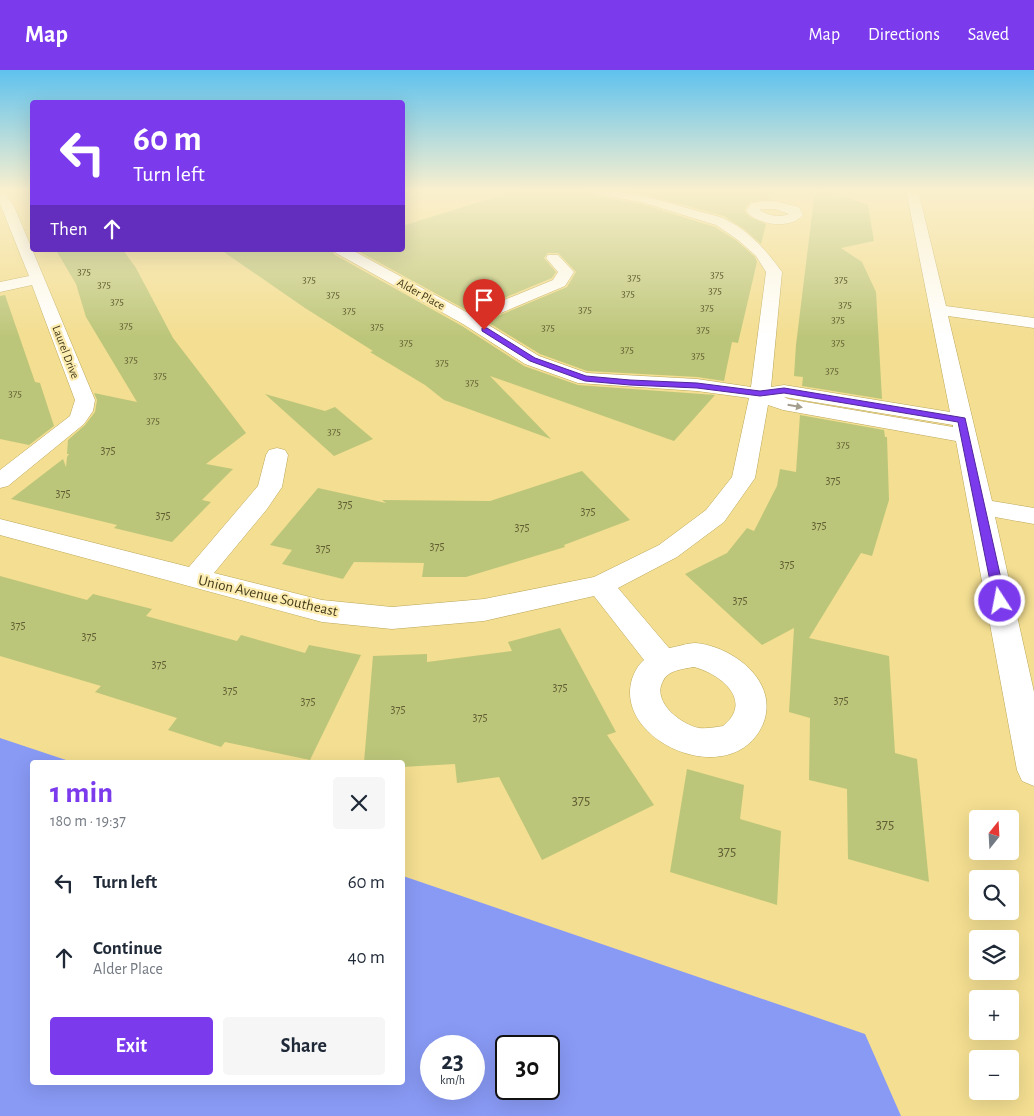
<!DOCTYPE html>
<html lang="en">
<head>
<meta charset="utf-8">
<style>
  body { margin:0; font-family:"Alegreya Sans",sans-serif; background:#f6f6f7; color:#1f2937; height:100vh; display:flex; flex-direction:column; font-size:19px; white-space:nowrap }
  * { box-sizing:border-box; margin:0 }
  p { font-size:16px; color:#747a83 }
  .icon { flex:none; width:28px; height:28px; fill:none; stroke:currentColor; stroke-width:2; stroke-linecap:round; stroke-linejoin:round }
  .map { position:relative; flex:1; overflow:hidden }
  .panel { position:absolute; left:30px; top:690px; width:375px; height:325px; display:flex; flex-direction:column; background:#fff; border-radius:5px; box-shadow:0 5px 20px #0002 }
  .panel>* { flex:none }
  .hud { position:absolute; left:30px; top:30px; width:375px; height:152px; border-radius:5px; box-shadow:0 5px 20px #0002; background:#7c3aed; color:#fff; overflow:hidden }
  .needle { width:32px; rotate:18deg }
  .controls { position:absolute; left:969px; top:740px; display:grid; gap:10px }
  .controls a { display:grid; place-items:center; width:50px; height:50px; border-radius:5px; background:#fff; box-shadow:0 5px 20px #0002; font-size:25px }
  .speed { position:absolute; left:420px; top:965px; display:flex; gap:10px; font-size:25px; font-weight:700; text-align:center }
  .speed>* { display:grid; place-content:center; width:65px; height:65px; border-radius:50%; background:#fff; box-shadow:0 5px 20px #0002; line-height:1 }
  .speed small { font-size:12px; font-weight:400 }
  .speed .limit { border:2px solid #111; border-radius:8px; background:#fff; color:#111 }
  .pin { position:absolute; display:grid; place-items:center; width:42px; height:42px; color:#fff; margin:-51px -21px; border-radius:50% 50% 50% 0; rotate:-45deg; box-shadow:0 0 5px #0007 }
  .pin .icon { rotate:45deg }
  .me { position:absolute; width:55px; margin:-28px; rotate:349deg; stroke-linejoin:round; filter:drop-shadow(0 0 4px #0008) }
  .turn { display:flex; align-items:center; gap:18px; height:105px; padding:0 20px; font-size:22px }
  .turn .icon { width:65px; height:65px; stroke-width:2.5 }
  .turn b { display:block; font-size:35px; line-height:42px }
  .then { display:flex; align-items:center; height:48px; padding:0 20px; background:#0003; gap:10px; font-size:19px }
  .round { display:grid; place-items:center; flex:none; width:52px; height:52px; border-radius:5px; background:#f6f6f7 }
  .overview { display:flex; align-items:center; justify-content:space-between; height:85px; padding:0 20px }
  h1 { font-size:30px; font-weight:700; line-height:38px; color:#7c3aed }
  .action { display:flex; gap:10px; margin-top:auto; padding:10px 20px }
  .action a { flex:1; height:58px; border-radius:5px; background:#7c3aed; color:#fff; font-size:20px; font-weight:700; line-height:58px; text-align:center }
  .action a+a { background:#f6f6f7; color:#1f2937 }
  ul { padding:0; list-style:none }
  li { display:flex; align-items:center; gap:15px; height:75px; padding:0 20px }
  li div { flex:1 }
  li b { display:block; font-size:19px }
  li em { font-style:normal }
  header { display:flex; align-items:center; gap:30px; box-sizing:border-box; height:70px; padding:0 25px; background:#7c3aed; color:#fff }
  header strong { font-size:24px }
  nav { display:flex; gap:28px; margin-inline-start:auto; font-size:18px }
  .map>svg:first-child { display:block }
  .forest { fill:#899af5; fill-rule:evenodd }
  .building { fill:#bcc67a }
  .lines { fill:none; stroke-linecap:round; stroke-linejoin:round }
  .street-casing { stroke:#bba75a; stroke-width:1 }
  .street { fill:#fff; fill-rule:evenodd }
  .oneway { fill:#a29d8d }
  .route { fill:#7c3aed; stroke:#51269a }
  .labels { text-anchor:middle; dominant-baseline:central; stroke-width:4.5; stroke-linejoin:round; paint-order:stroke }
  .far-number-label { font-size:11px; fill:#625e33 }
  .far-street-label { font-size:12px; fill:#443b1b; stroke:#fcecaf }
  .number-label { font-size:12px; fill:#625e33 }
  .street-label { font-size:15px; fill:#443b1b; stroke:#fcecaf }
  .near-number-label { font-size:15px; fill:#625e33 }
</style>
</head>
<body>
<header>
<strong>Map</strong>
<nav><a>Map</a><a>Directions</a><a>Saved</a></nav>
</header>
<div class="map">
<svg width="1034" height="1046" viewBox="0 0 1034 1046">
  <rect width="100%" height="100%" fill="#f3de91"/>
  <path class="forest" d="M 0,668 L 72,692 L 32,692 L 32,1012 L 402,1012 L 403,806 L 865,964 L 901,1046 L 0,1046 ZM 431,976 L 474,976 L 474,1019 L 431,1019 ZM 549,976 L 549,1019 L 506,1019 L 506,976 Z"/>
  <g class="building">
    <path d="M 518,120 L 587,120 L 595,126 L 641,134 L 715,157 L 737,171 L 755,187 L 757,192 L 738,273 L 732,272 L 724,311 L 697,307 L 587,301 L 540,284 L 486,251 L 567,217 L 576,202 L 558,183 L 548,183 L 544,188 L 556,202 L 552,208 L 470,242 L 356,180 L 402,180 L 402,156 Z"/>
    <path d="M 621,120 L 774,120 L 772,129 L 751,131 L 744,140 L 750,147 L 766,154 L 761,174 L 744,159 L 724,146 L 655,127 Z"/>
    <path d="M 815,120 L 826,120 L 868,135 L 874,171 L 841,178 L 862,192 L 876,222 L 882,329 L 802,316 L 803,307 L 794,306 L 796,275 Z"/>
    <path d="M 56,180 L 123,180 L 136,198 L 173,268 L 246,363 L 206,394 L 233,399 L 202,430 L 211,432 L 172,472 L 114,458 L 117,455 L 11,429 L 63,389 L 66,397 L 67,387 L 69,384 L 67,384 L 68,370 L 85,355 L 95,342 L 97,330 L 94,323 L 137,332 L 86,247 L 76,214 Z"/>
    <path d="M 221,180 L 332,180 L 335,185 L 462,256 L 524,296 L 578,315 L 715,325 L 674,371 L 490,306 L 551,369 L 444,330 L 425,315 L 370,282 L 373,281 L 305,238 Z"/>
    <path d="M 5,225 L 35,312 L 40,313 L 54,356 L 29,375 L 0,369 L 0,226 Z"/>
    <path d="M 265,324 L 325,341 L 335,337 L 373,369 L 334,386 Z"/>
    <path d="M 800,345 L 884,360 L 885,367 L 887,367 L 889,430 L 872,486 L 861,483 L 809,568 L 889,586 L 895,683 L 917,689 L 929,812 L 848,789 L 847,719 L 809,710 L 810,648 L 789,642 L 794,558 L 762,575 L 685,504 L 727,483 L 747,458 L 754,461 L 777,416 L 780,399 L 796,402 Z"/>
    <path d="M 582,401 L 630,450 L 564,475 L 565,477 L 466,507 L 422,507 L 424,493 L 354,492 L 343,509 L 282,494 L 292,480 L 270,475 L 318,418 L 386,433 L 382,430 L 490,431 Z"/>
    <path d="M 0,506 L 87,530 L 93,524 L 152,539 L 146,546 L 237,571 L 241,565 L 305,583 L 309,575 L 361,585 L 310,690 L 225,672 L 221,677 L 168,660 L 177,648 L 95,622 L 101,616 L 0,586 Z"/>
    <path d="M 560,558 L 616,662 L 607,665 L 654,735 L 542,790 L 499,707 L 457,713 L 455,694 L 402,697 L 402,692 L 364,692 L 373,586 L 427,584 L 427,592 L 512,581 L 508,572 Z"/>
    <path d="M 687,699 L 744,715 L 740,749 L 781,761 L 777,835 L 670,802 Z"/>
  </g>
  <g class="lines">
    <g class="street-casing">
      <g id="street">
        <path d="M 0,120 L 4,121 L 14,136 L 95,330 L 93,341 L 84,354 L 8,416 L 0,418 L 0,400 L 70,346 L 75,330 L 32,215 L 0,222 L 0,212 L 29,206 L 0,134 Z"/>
        <path d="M 589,120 C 628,120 657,129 694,140 C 704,143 717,145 727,150 C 750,162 767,181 782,202 L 771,317 L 784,315 L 950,342 L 906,120 L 918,120 L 946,236 L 1034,248 L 1034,258 L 948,246 L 992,431 L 1034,438 L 1034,454 L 995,447 L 1034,622 L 1034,716 L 1022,711 L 1017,700 L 956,371 L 783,340 L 768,335 L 755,408 L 724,452 L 677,487 L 618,518 L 669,578 C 677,577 687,573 695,573 C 733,576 780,612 763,654 C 733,723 613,672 632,609 C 635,601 638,595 644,590 L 594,526 L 484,551 L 392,559 L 322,552 L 0,465 L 0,449 L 189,497 L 258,416 L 266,385 L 269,380 L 277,378 L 285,380 L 288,385 L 282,417 L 267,439 L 214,503 L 322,530 L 392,537 L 484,529 L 594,507 L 659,475 L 706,440 L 732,407 L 749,328 L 697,321 L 578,313 L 525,294 L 463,254 L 336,183 L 334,180 L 352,180 L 470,244 L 553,210 L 558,202 L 546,188 L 548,185 L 558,185 L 574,202 L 565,216 L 482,251 L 539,286 L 587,303 L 697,309 L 751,317 L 766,202 L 756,186 L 738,170 L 716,155 L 641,132 L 595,124 ZM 784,327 L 953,355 L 953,357 L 788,329 ZM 694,597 C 721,604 754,631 723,656 C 716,657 706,659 699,658 C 682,655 651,632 663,611 C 668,600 683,599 694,597 Z"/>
        <path d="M 762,131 L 776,131 L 799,137 L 803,145 C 790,160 758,155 746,141 L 751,133 ZM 762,139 L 775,139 L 789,144 C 779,148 769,146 760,140 Z"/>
      </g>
    </g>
    <use href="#street" class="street"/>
  </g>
  <defs><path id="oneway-solid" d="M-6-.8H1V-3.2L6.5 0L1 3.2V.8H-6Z" transform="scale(1.25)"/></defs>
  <use class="oneway" href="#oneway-solid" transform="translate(795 336) rotate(10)"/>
  <linearGradient id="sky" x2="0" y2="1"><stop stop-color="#5fc2ee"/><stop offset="0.45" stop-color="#faf0ce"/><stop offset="1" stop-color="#faf0ce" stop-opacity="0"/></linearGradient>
  <rect width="1034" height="267" fill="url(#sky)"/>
  <path class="route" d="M 482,258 L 487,258 L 535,288 L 586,306 L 630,310 L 697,313 L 760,321 L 784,318 L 965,348 L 1006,531 L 1000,535 L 994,531 L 958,352 L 784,323 L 760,326 L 697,318 L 630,315 L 585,311 L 530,291 L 482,261 Z"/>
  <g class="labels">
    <g class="far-number-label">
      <text x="84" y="201">375</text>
      <text x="717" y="204">375</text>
      <text x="634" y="207">375</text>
      <text x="309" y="209">375</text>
      <text x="841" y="209">375</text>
      <text x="104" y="214">375</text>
      <text x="715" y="220">375</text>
      <text x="628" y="223">375</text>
      <text x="333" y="224">375</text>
      <text x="117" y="231">375</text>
      <text x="845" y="234">375</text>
      <text x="707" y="237">375</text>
      <text x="585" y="239">375</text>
      <text x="349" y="240">375</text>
      <text x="838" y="249">375</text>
      <text x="126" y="255">375</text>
      <text x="377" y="256">375</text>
      <text x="548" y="257">375</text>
      <text x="703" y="259">375</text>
      <text x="406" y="272">375</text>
      <text x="838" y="272">375</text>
      <text x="627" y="279">375</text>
      <text x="698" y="285">375</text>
      <text x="131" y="289">375</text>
      <text x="442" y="292">375</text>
      <text x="832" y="300">375</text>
      <text x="160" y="305">375</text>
      <text x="472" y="312">375</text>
      <text x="15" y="323">375</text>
      <text x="153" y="350">375</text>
      <text x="334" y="361">375</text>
      <text x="843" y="374">375</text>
    </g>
    <g class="far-street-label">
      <text transform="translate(421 224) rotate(29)">Alder Place</text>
      <text transform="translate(66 282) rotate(69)">Laurel Drive</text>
    </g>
    <g class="number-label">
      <text x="108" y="380">375</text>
      <text x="833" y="410">375</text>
      <text x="63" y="423">375</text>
      <text x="345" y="434">375</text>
      <text x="588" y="441">375</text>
      <text x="163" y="445">375</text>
      <text x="819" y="455">375</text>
      <text x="522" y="457">375</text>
      <text x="437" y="476">375</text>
      <text x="323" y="478">375</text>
      <text x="787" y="494">375</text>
      <text x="740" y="530">375</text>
      <text x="18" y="555">375</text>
      <text x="89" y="566">375</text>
      <text x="159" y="594">375</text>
      <text x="560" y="617">375</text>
      <text x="230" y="620">375</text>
      <text x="841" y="630">375</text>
      <text x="308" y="631">375</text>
      <text x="398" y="639">375</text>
      <text x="480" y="647">375</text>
    </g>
    <g class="street-label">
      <text transform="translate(268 526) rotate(13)">Union Avenue Southeast</text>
    </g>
    <g class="near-number-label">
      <text x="581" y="730">375</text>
      <text x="885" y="754">375</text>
      <text x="727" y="781">375</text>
    </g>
  </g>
</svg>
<div class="controls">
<a><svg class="needle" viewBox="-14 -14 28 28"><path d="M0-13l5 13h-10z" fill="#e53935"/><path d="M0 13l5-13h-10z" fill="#747a83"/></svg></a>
<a><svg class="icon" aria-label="search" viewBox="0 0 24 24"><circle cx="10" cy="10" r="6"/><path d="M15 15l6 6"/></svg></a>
<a><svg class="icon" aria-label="layers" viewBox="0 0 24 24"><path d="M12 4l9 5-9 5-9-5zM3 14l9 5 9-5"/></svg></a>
<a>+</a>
<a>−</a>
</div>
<div class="speed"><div>23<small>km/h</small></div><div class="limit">30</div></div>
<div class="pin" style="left:484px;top:260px;background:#d93025"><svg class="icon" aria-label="arrive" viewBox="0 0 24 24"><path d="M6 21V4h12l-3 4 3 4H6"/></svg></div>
<svg class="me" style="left:1000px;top:531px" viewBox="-20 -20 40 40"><circle r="17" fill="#7c3aed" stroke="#fff" stroke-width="3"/><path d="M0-11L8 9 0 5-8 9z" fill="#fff"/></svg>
<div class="hud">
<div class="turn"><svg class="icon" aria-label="left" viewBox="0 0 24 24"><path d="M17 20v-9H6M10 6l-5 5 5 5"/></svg><div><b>60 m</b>Turn left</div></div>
<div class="then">Then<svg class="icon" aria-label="ahead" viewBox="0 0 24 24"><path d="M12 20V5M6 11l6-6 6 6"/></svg></div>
</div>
<section class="panel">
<div class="overview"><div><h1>1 min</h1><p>180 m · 19:37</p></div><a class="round"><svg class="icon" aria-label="close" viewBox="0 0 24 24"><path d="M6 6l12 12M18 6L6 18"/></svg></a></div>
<ul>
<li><svg class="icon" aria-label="left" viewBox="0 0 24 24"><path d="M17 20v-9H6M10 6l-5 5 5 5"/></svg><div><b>Turn left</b></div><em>60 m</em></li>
<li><svg class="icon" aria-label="ahead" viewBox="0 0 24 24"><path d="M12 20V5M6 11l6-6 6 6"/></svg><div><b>Continue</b><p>Alder Place</p></div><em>40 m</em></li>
</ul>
<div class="action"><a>Exit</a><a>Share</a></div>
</section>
</div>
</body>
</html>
